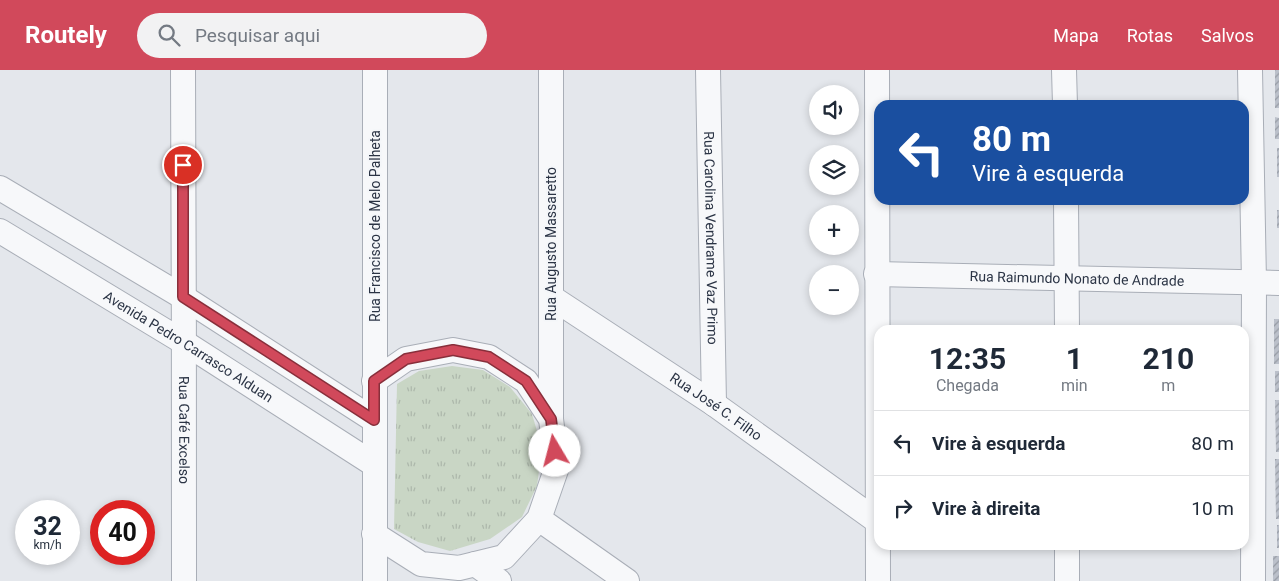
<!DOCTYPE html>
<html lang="pt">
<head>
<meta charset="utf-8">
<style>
  body { margin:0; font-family:Roboto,sans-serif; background:#f2f2f3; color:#1f2937; height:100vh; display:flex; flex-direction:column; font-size:19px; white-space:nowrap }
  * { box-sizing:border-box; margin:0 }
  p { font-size:16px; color:#747a83 }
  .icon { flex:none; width:28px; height:28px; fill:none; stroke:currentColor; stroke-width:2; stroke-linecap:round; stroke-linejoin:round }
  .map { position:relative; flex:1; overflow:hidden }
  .panel { position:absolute; left:874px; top:255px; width:375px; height:225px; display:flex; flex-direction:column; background:#fff; border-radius:15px; box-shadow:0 2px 8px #0003 }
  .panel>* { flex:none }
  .guide { position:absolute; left:874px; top:30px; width:375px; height:105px; border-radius:15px; box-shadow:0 2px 8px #0003; background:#1a4fa0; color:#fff; overflow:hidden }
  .tools { position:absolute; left:809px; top:15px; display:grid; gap:10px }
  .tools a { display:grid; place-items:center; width:50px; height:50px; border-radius:50%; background:#fff; box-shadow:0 2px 8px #0003; font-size:25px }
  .speed { position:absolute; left:15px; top:430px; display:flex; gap:10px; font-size:25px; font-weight:700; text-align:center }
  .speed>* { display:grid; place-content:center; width:65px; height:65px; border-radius:50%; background:#fff; box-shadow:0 2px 8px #0003; line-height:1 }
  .speed small { font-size:12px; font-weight:400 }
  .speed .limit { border:8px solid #d22; background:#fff; color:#111 }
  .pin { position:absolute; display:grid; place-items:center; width:42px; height:42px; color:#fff; margin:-21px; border:2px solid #fff; border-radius:50%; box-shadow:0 1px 5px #0007 }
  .me { position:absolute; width:55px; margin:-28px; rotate:352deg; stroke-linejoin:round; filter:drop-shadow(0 0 4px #0008) }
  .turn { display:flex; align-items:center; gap:18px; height:105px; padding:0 15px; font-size:22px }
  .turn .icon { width:65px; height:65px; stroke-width:2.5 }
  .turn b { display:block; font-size:35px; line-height:42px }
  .eta { display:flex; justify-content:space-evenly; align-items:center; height:85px; text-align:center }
  .eta b { font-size:30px; font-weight:700; line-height:35px }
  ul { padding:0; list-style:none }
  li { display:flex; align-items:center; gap:15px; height:65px; padding:0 15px; border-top:1px solid #e0e1e3 }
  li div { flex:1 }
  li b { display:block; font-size:19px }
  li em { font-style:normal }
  header { display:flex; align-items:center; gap:30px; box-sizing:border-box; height:70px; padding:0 25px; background:#d1495b; color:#fff }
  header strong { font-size:24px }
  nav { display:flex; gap:28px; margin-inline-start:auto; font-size:18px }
  .search { width:350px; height:45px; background:#f2f2f3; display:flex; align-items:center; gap:12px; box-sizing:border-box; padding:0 18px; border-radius:28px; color:#747a83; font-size:19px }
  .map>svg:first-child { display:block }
  .grass { fill:url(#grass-tufts) }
  .building { fill:url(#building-hatch) }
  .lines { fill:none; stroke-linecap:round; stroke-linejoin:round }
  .minor-casing { stroke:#a9aeb7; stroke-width:26 }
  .minor { stroke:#f7f8fa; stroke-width:24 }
  .route-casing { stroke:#882f3b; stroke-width:12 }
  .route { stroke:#d1495b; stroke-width:9 }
  .labels { text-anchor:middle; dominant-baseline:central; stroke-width:4; stroke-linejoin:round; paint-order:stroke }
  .street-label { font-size:14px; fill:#2b3445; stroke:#f4f6f9 }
</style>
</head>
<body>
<header>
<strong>Routely</strong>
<div class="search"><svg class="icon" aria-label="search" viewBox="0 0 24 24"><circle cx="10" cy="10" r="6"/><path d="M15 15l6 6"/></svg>Pesquisar aqui</div>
<nav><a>Mapa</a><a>Rotas</a><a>Salvos</a></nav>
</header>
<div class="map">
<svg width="1279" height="511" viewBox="0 0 1279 511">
  <defs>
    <pattern id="grass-tufts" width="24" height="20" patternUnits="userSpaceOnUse" patternTransform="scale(1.25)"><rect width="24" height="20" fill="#c9d6c5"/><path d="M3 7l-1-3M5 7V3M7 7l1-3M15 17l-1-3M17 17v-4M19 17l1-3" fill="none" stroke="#adb8ab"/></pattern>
    <pattern id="building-hatch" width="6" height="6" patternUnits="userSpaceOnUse" patternTransform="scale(1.25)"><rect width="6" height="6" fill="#bbc0ca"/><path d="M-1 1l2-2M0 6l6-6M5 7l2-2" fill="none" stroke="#989da6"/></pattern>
  </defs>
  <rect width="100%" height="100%" fill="#e4e7ec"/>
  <path class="grass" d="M 452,296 L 483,300 L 510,317 L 532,344 L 542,378 L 537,416 L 522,447 L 490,469 L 450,481 L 418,472 L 394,459 L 397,314 L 419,301 Z"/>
  <g class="building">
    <rect x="1275" y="0" width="4" height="38"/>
    <path d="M 1275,47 L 1279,48 L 1279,69 L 1275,69 Z"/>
    <rect x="1277" y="78" width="2" height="29"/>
    <rect x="1277" y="140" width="2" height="18"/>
    <rect x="1274" y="249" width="5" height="45"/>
    <rect x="1275" y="301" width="4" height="21"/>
    <path d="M 1275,330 L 1279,330 L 1279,382 L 1276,382 Z"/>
    <path d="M 1275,389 L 1279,389 L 1279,449 L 1276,449 Z"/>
    <rect x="1277" y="455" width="2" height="23"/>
    <rect x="1273" y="486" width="6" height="25"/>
  </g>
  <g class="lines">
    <g class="minor-casing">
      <g id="minor">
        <path id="s1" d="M 183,0 C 183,170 185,341 184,511"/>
        <path id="s2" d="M 708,0 L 714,334"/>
        <path d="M 877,0 L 878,511"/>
        <path d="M 1064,0 L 1065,35"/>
        <path d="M 1250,0 L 1254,212 L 1253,511"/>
        <path d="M 0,118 L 183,227 L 374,350"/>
        <path d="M 1066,130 L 1067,260"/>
        <path id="s3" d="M 0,161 L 185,273 L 375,395"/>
        <path id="s4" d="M 876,204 L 1279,213"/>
        <path id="s5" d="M 551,227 L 714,334 L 877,451"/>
        <path d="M 551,349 L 551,0"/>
        <path d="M 539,449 L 627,511"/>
        <path d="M 374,464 L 421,494 L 459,498 L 504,487 L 539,449 L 557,397 L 551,349 L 526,311 L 489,287 L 453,280 L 406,289 L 374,311"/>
        <path d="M 1067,475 L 1067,511"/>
        <path d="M 475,494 L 499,511"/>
        <path d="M 375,511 L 375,0"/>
      </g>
    </g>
    <use href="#minor" class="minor"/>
  </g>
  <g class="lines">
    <g class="route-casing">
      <path id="route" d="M 183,95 L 183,227 L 374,350 L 374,311 L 406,289 L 453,280 L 489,287 L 526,311 L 551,349 L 555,381"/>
    </g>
    <use href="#route" class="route"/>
  </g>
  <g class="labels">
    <g class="street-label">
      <text transform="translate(375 156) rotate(-90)">Rua Francisco de Melo Palheta</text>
      <text stroke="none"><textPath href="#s2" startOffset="168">Rua Carolina Vendrame Vaz Primo</textPath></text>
      <text transform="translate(551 174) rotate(-90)">Rua Augusto Massaretto</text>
      <text stroke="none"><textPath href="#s4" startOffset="201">Rua Raimundo Nonato de Andrade</textPath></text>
      <text stroke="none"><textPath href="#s3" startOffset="221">Avenida Pedro Carrasco Alduan</textPath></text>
      <text stroke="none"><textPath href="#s5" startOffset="198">Rua José C. Filho</textPath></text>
      <text stroke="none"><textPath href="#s1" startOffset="360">Rua Café Excelso</textPath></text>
    </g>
  </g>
</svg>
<div class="tools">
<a><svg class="icon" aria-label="sound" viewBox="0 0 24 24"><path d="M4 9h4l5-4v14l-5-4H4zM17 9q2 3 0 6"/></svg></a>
<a><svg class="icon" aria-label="layers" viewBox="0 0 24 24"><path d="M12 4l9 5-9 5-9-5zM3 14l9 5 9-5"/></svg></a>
<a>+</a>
<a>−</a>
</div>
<div class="speed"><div>32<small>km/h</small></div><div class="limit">40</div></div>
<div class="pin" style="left:183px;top:95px;background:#d93025"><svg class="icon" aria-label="arrive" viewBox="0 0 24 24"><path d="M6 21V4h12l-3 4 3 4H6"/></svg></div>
<svg class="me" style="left:555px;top:381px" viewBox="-20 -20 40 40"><circle r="19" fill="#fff"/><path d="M0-13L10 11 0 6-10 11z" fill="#d1495b"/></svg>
<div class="guide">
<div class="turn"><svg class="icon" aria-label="left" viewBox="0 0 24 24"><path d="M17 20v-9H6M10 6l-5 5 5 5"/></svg><div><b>80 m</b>Vire à esquerda</div></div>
</div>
<section class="panel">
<div class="eta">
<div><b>12:35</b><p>Chegada</p></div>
<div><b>1</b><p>min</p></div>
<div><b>210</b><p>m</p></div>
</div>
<ul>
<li><svg class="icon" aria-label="left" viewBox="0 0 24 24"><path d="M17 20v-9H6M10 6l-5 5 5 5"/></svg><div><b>Vire à esquerda</b></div><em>80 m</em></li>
<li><svg class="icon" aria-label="right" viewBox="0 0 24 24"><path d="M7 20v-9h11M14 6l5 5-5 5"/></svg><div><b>Vire à direita</b></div><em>10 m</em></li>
</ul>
</section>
</div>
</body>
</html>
